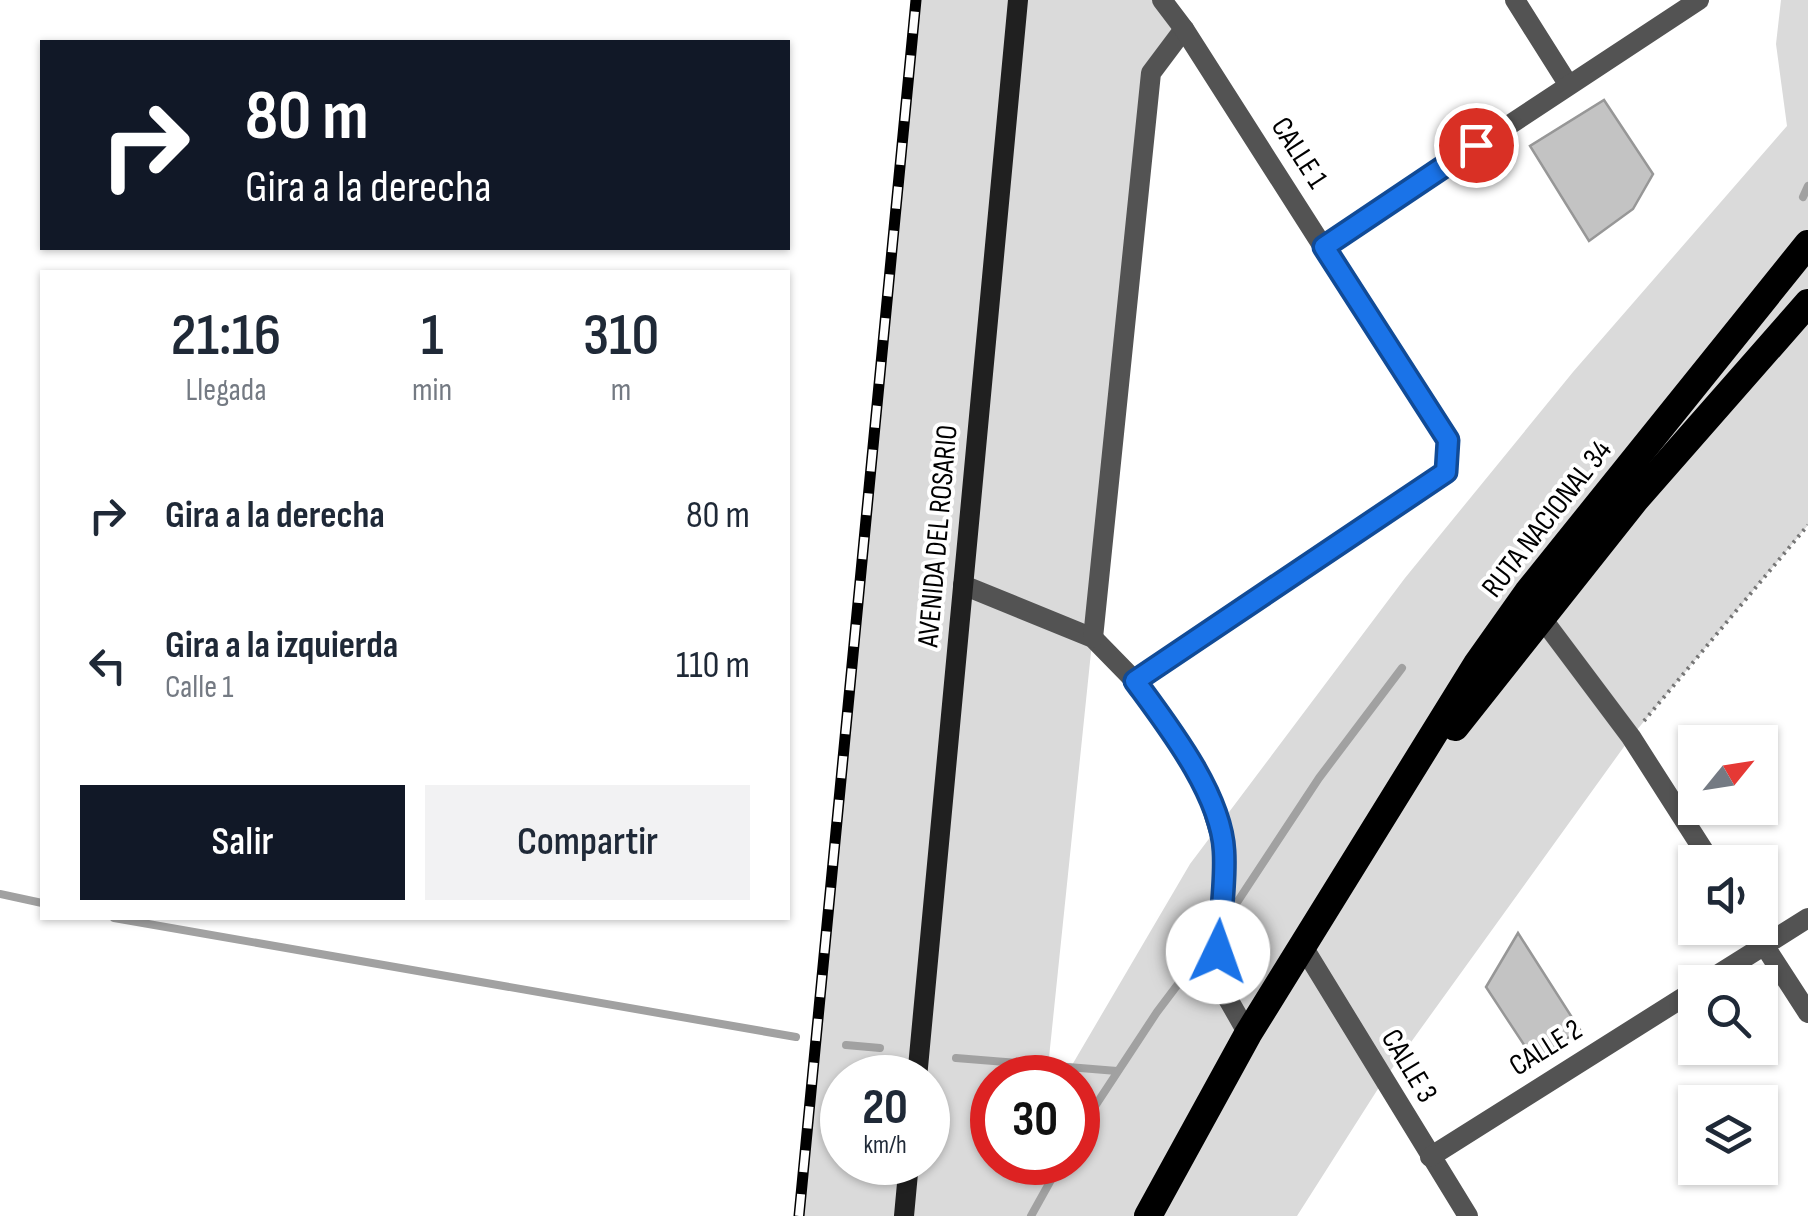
<!DOCTYPE html>
<html lang="es">
<head>
<meta charset="utf-8">
<style>
  body { margin:0; font-family:"Sofia Sans Condensed",sans-serif; background:#f2f2f3; color:#1f2937; height:100vh; display:flex; flex-direction:column; font-size:38px; white-space:nowrap }
  * { box-sizing:border-box; margin:0 }
  p { font-size:32px; color:#747a83 }
  .icon { flex:none; width:55px; height:55px; fill:none; stroke:currentColor; stroke-width:2; stroke-linecap:round; stroke-linejoin:round }
  .map { position:relative; flex:1; overflow:hidden }
  .details { position:absolute; left:40px; top:270px; width:750px; height:650px; display:flex; flex-direction:column; background:#fff; border-radius:0px; box-shadow:0 2px 8px #0004 }
  .details>* { flex:none }
  .top-card { position:absolute; left:40px; top:40px; width:750px; height:210px; border-radius:0px; box-shadow:0 2px 8px #0004; background:#111827; color:#fff; overflow:hidden }
  .needle { width:65px; rotate:60deg }
  .buttons { position:absolute; left:1678px; top:725px; display:grid; gap:20px }
  .buttons a { display:grid; place-items:center; width:100px; height:100px; border-radius:0px; background:#fff; box-shadow:0 2px 8px #0004; font-size:50px }
  .speed { position:absolute; left:820px; top:1055px; display:flex; gap:20px; font-size:50px; font-weight:700; text-align:center }
  .speed>* { display:grid; place-content:center; width:130px; height:130px; border-radius:50%; background:#fff; box-shadow:0 2px 8px #0004; line-height:1 }
  .speed small { font-size:25px; font-weight:400 }
  .speed .limit { border:15px solid #d22; background:#fff; color:#111 }
  .pin { position:absolute; display:grid; place-items:center; width:85px; height:85px; color:#fff; margin:-42px; border:5px solid #fff; border-radius:50%; box-shadow:0 2px 10px #0007 }
  .me { position:absolute; width:110px; margin:-55px; rotate:3deg; stroke-linejoin:round; filter:drop-shadow(0 0 8px #0008) }
  .turn { display:flex; align-items:center; gap:35px; height:210px; padding:0 40px; font-size:45px }
  .turn .icon { width:130px; height:130px; stroke-width:2.5 }
  .turn b { display:block; font-size:70px; line-height:85px }
  .eta { display:flex; justify-content:space-evenly; align-items:center; height:170px; text-align:center }
  .eta b { font-size:60px; font-weight:600; line-height:70px }
  .cta { display:flex; gap:20px; margin-top:auto; padding:20px 40px }
  .cta a { flex:1; height:115px; border-radius:0px; background:#111827; color:#fff; font-size:40px; font-weight:600; line-height:115px; text-align:center }
  .cta a+a { background:#f2f2f3; color:#1f2937 }
  ul { padding:0; list-style:none }
  li { display:flex; align-items:center; gap:30px; height:150px; padding:0 40px }
  li div { flex:1 }
  li b { display:block; font-size:38px }
  li em { font-style:normal }
  .map>svg:first-child { display:block }
  .green { fill:#dadada; fill-rule:evenodd }
  .lines { fill:none; stroke-linecap:round; stroke-linejoin:round }
  .stream { stroke:#a1a1a1; stroke-width:8 }
  .building { fill:#c3c3c3; stroke:#979797; stroke-width:2.5 }
  .trunk-casing { stroke:#dbdbdb; stroke-width:32 }
  .path { stroke:#757575; stroke-width:4; stroke-dasharray:2.5 5; stroke-linecap:butt }
  .minor { stroke:#535353; stroke-width:20 }
  .secondary { stroke:#202020; stroke-width:20 }
  .trunk { stroke:#000; stroke-width:28 }
  .rail-casing { stroke:#000; stroke-width:11 }
  .rail { stroke:#fff; stroke-width:8; stroke-dasharray:22; stroke-linecap:butt }
  .route-casing { stroke:#114b97; stroke-width:25 }
  .route { stroke:#1a73e8; stroke-width:18 }
  .labels { text-anchor:middle; dominant-baseline:central; stroke-width:8; stroke-linejoin:round; paint-order:stroke }
  .street-label { font-size:30px; fill:#000; stroke:#fff }
</style>
</head>
<body>
<div class="map">
<svg width="1808" height="1216" viewBox="0 0 1808 1216">
  <rect width="100%" height="100%" fill="#fff"/>
  <path class="green" d="M 916,0 L 1162,0 L 1184,29 L 1151,73 L 1047,1077 L 992,1078 L 992,1162 L 1078,1162 L 1078,1078 L 1065,1077 L 1190,864 L 1405,578 L 1573,372 L 1787,126 L 1776,44 L 1781,0 L 1808,0 L 1808,525 L 1631,737 L 1383,1081 L 1297,1216 L 799,1216 ZM 842,1078 L 928,1078 L 928,1162 L 842,1162 Z"/>
  <g class="lines">
    <g class="stream">
      <path d="M 1803,197 L 1808,186"/>
      <path d="M 0,894 L 42,903"/>
      <path d="M 1230,913 L 1319,778 L 1402,668"/>
      <path d="M 114,918 L 796,1037"/>
      <path d="M 846,1045 L 880,1048"/>
      <path d="M 956,1058 L 1117,1071"/>
      <path d="M 1078,1132 L 1157,1012 L 1194,963"/>
      <path d="M 1031,1216 L 1061,1162"/>
    </g>
  </g>
  <g class="building">
    <path d="M 1604,100 L 1653,174 L 1633,209 L 1589,241 L 1530,146 Z"/>
    <path d="M 1518,933 L 1580,1030 L 1534,1060 L 1486,987 Z"/>
  </g>
  <g class="lines">
    <g class="trunk-casing">
      <g id="trunk">
        <path d="M 1455,727 L 1635,500 L 1808,303"/>
        <path d="M 1148,1216 L 1248,1034 L 1477,664 L 1528,592 L 1808,244"/>
      </g>
    </g>
    <path class="path" d="M 1644,721 L 1808,525"/>
    <g class="minor">
      <path d="M 1515,0 L 1568,84"/>
      <path d="M 1324,247 L 1699,0"/>
      <path d="M 963,585 L 1093,638 L 1135,681 L 1173,731 L 1207,792 L 1224,849 L 1218,953 L 1228,999 L 1248,1034"/>
      <path d="M 1541,617 L 1631,737 L 1711,862"/>
      <path d="M 1093,638 L 1151,73 L 1184,29"/>
      <path d="M 1135,681 L 1447,472 L 1447,441 L 1184,29 L 1162,0"/>
      <path d="M 1753,928 L 1808,1013"/>
      <path d="M 1302,945 L 1468,1216"/>
      <path d="M 1706,982 L 1808,918"/>
      <path d="M 1430,1157 L 1695,990"/>
    </g>
    <g class="secondary">
      <path d="M 917,1078 L 1018,0"/>
      <path d="M 904,1216 L 909,1162"/>
    </g>
    <use href="#trunk" class="trunk"/>
    <g class="rail-casing">
      <path id="rail" d="M 799,1216 L 916,0"/>
    </g>
    <use href="#rail" class="rail"/>
  </g>
  <g class="lines">
    <g class="route-casing">
      <path id="route" d="M 1218,952 C 1220,920 1226,884 1224,851 C 1221,794 1168,726 1135,681 L 1446,472 L 1448,440 L 1324,247 L 1476,145"/>
    </g>
    <use href="#route" class="route"/>
  </g>
  <g class="labels">
    <g class="street-label">
      <text transform="translate(1299 153) rotate(57)">CALLE 1</text>
      <text transform="translate(1547 519) rotate(-52)">RUTA NACIONAL 34</text>
      <text transform="translate(938 536) rotate(-85)">AVENIDA DEL ROSARIO</text>
      <text transform="translate(1546 1048) rotate(-32)">CALLE 2</text>
      <text transform="translate(1409 1066) rotate(59)">CALLE 3</text>
    </g>
  </g>
</svg>
<div class="buttons">
<a><svg class="needle" viewBox="-14 -14 28 28"><path d="M0-13l5 13h-10z" fill="#e53935"/><path d="M0 13l5-13h-10z" fill="#747a83"/></svg></a>
<a><svg class="icon" aria-label="sound" viewBox="0 0 24 24"><path d="M4 9h4l5-4v14l-5-4H4zM17 9q2 3 0 6"/></svg></a>
<a><svg class="icon" aria-label="search" viewBox="0 0 24 24"><circle cx="10" cy="10" r="6"/><path d="M15 15l6 6"/></svg></a>
<a><svg class="icon" aria-label="layers" viewBox="0 0 24 24"><path d="M12 4l9 5-9 5-9-5zM3 14l9 5 9-5"/></svg></a>
</div>
<div class="speed"><div>20<small>km/h</small></div><div class="limit">30</div></div>
<div class="pin" style="left:1476px;top:145px;background:#d93025"><svg class="icon" aria-label="arrive" viewBox="0 0 24 24"><path d="M6 21V4h12l-3 4 3 4H6"/></svg></div>
<svg class="me" style="left:1218px;top:952px" viewBox="-20 -20 40 40"><circle r="19" fill="#fff"/><path d="M0-13L10 11 0 6-10 11z" fill="#1a73e8"/></svg>
<div class="top-card">
<div class="turn"><svg class="icon" aria-label="right" viewBox="0 0 24 24"><path d="M7 20v-9h11M14 6l5 5-5 5"/></svg><div><b>80 m</b>Gira a la derecha</div></div>
</div>
<section class="details">
<div class="eta">
<div><b>21:16</b><p>Llegada</p></div>
<div><b>1</b><p>min</p></div>
<div><b>310</b><p>m</p></div>
</div>
<ul>
<li><svg class="icon" aria-label="right" viewBox="0 0 24 24"><path d="M7 20v-9h11M14 6l5 5-5 5"/></svg><div><b>Gira a la derecha</b></div><em>80 m</em></li>
<li><svg class="icon" aria-label="left" viewBox="0 0 24 24"><path d="M17 20v-9H6M10 6l-5 5 5 5"/></svg><div><b>Gira a la izquierda</b><p>Calle 1</p></div><em>110 m</em></li>
</ul>
<div class="cta"><a>Salir</a><a>Compartir</a></div>
</section>
</div>
</body>
</html>
